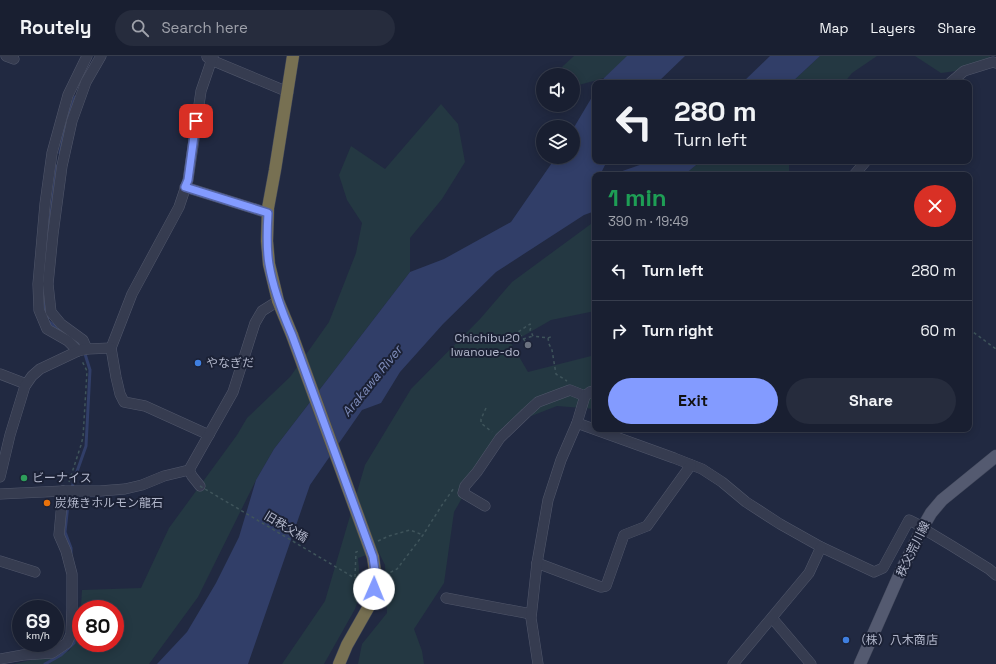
<!DOCTYPE html>
<html lang="en">
<head>
<meta charset="utf-8">
<style>
  body { margin:0; font-family:"Space Grotesk","Noto Sans JP",sans-serif; background:#262c3d; color:#f1f3f6; height:100vh; display:flex; flex-direction:column; font-size:15px; white-space:nowrap }
  * { box-sizing:border-box; margin:0 }
  p { font-size:13px; color:#9fa2ab }
  .icon { flex:none; width:22px; height:22px; fill:none; stroke:currentColor; stroke-width:2; stroke-linecap:round; stroke-linejoin:round }
  .map { position:relative; flex:1; overflow:hidden }
  .sheet { position:absolute; left:592px; top:116px; width:380px; height:260px; display:flex; flex-direction:column; background:#191f31; border-radius:8px; box-shadow:0 2px 10px #0003,0 0 0 1px #373d4d }
  .sheet>* { flex:none }
  .guide { position:absolute; left:592px; top:24px; width:380px; height:84px; border-radius:8px; box-shadow:0 2px 10px #0003,0 0 0 1px #373d4d; background:#191f31; color:#f1f3f6; overflow:hidden }
  .fabs { position:absolute; left:536px; top:12px; display:grid; gap:8px }
  .fabs a { display:grid; place-items:center; width:44px; height:44px; border-radius:50%; background:#191f31; box-shadow:0 2px 10px #0003,0 0 0 1px #373d4d; font-size:20px }
  .speed { position:absolute; left:12px; top:544px; display:flex; gap:8px; font-size:20px; font-weight:700; text-align:center }
  .speed>* { display:grid; place-content:center; width:52px; height:52px; border-radius:50%; background:#191f31; box-shadow:0 2px 10px #0003,0 0 0 1px #373d4d; line-height:1 }
  .speed small { font-size:10px; font-weight:400 }
  .speed .limit { border:6px solid #d22; background:#fff; color:#111 }
  .pin { position:absolute; display:grid; place-items:center; width:34px; height:34px; color:#fff; margin:-17px; border-radius:8px; box-shadow:0 2px 6px #0006 }
  .me { position:absolute; width:44px; margin:-22px; rotate:1deg; stroke-linejoin:round; filter:drop-shadow(0 0 3px #0008) }
  .turn { display:flex; align-items:center; gap:14px; height:84px; padding:0 16px; font-size:18px }
  .turn .icon { width:52px; height:52px; stroke-width:2.5 }
  .turn b { display:block; font-size:28px; line-height:34px }
  .round { display:grid; place-items:center; flex:none; width:42px; height:42px; border-radius:21px; background:#262c3d }
  .summary { display:flex; align-items:center; justify-content:space-between; height:68px; padding:0 16px }
  h1 { font-size:24px; font-weight:600; line-height:30px; color:#1e9e55 }
  .button { display:flex; gap:8px; margin-top:auto; padding:8px 16px }
  .button a { flex:1; height:46px; border-radius:24px; background:#839bff; color:#111; font-size:16px; font-weight:600; line-height:46px; text-align:center }
  .button a+a { background:#262c3d; color:#f1f3f6 }
  ul { padding:0; list-style:none }
  li { display:flex; align-items:center; gap:12px; height:60px; padding:0 16px; border-top:1px solid #373d4d }
  li div { flex:1 }
  li b { display:block; font-size:15px }
  li em { font-style:normal }
  header { display:flex; align-items:center; gap:24px; box-sizing:border-box; height:56px; padding:0 20px; background:#191f31; border-bottom:1px solid #373d4d }
  header strong { font-size:19px }
  nav { display:flex; gap:22px; margin-inline-start:auto; font-size:14px }
  .search { width:280px; height:36px; background:#262c3d; display:flex; align-items:center; gap:10px; box-sizing:border-box; padding:0 14px; border-radius:22px; color:#9fa2ab; font-size:15px }
  .map>svg:first-child { display:block }
  .green { fill:#243842; fill-rule:evenodd }
  .water { fill:#313e68 }
  .lines { fill:none; stroke-linecap:round; stroke-linejoin:round }
  .stream { stroke:#313e68; stroke-width:3 }
  .minor-casing { stroke:#51576b; stroke-width:11 }
  .major-casing { stroke:#3f4559; stroke-width:13 }
  .highway-casing { stroke:#3e4458; stroke-width:13 }
  .path { stroke:#3f545b; stroke-width:1.5; stroke-dasharray:3 3; stroke-linecap:butt }
  .minor { stroke:#363c50; stroke-width:10 }
  .major { stroke:#545a70; stroke-width:12 }
  .highway { stroke:#777052; stroke-width:12 }
  .highway-bridge-casing { stroke:#3e4458; stroke-width:13; stroke-linecap:butt }
  .path-bridge { stroke:#3f545b; stroke-width:1.5; stroke-dasharray:3 3; stroke-linecap:butt }
  .highway-bridge { stroke:#777052; stroke-width:12 }
  .route-casing { stroke:#5565a6; stroke-width:10 }
  .route { stroke:#839bff; stroke-width:7 }
  .worship-dot { fill:#6b7280; stroke:#1b2135; stroke-width:1.5 }
  .shop-dot { fill:#3f7fe0; stroke:#1b2135; stroke-width:1.5 }
  .leisure-dot { fill:#2e9e5b; stroke:#1b2135; stroke-width:1.5 }
  .food-dot { fill:#e8710a; stroke:#1b2135; stroke-width:1.5 }
  .labels { text-anchor:middle; dominant-baseline:central; stroke-width:4; stroke-linejoin:round; paint-order:stroke }
  .poi-label { font-size:12px; fill:#b2b7cb; stroke:#1b2135; text-anchor:start }
  .street-label { font-size:12px; fill:#b2b7cb; stroke:#1b2135 }
  .water-label { font-size:13px; font-style:italic; fill:#7e8cba; stroke:#1b2135 }
</style>
</head>
<body>
<header>
<strong>Routely</strong>
<div class="search"><svg class="icon" aria-label="search" viewBox="0 0 24 24"><circle cx="10" cy="10" r="6"/><path d="M15 15l6 6"/></svg>Search here</div>
<nav><a>Map</a><a>Layers</a><a>Share</a></nav>
</header>
<div class="map">
<svg width="996" height="608" viewBox="0 0 996 608">
  <rect width="100%" height="100%" fill="#212941"/>
  <g class="green">
    <path d="M 574,0 L 629,0 L 604,22 L 579,29 L 573,23 L 573,19 L 569,19 L 562,11 Z"/>
    <path d="M 820,0 L 877,0 L 852,17 L 844,27 L 791,27 Z"/>
    <path d="M 915,0 L 990,0 L 989,3 L 956,15 L 941,17 Z"/>
    <path d="M 441,48 L 458,68 L 465,106 L 442,143 L 410,182 L 410,216 L 274,393 L 256,424 L 198,541 L 149,608 L 14,608 L 69,595 L 79,580 L 82,534 L 141,532 L 169,472 L 237,379 L 247,362 L 290,321 L 329,266 L 356,197 L 362,167 L 347,144 L 339,119 L 351,90 L 385,113 ZM 81,553 L 115,553 L 115,587 L 81,587 Z"/>
    <path d="M 701,105 L 789,105 L 789,119 L 684,119 Z"/>
    <path d="M 595,165 L 595,255 L 551,264 L 511,287 L 528,316 L 595,299 L 595,353 L 557,350 L 503,371 L 454,456 L 444,527 L 414,573 L 422,595 L 424,608 L 358,608 L 362,588 L 387,557 L 385,509 L 378,495 L 358,502 L 361,535 L 355,553 L 324,608 L 282,608 L 325,545 L 365,409 L 411,333 L 480,263 L 512,226 Z"/>
  </g>
  <g class="water">
    <path d="M 627,0 L 685,0 L 657,27 L 601,27 L 604,22 Z"/>
    <path d="M 770,0 L 820,0 L 791,27 L 742,27 Z"/>
    <path d="M 595,36 L 595,105 L 607,105 L 600,119 L 595,119 L 595,155 L 584,159 L 496,216 L 443,268 L 400,316 L 381,347 L 362,354 L 310,429 L 248,608 L 157,608 L 187,576 L 216,527 L 239,481 L 256,424 L 274,393 L 410,216 L 444,203 L 511,166 L 556,101 L 573,101 L 573,73 Z"/>
    <path d="M 651,105 L 701,105 L 684,119 L 611,119 Z"/>
  </g>
  <g class="lines">
    <g class="stream">
      <path d="M 68,62 L 75,41"/>
      <path d="M 60,97 L 66,69"/>
      <path d="M 46,198 L 57,110"/>
      <path d="M 43,228 L 45,250 L 48,265 L 63,276"/>
      <path d="M 71,497 L 71,492 L 65,476 L 68,448 L 74,424 L 86,390 L 90,314 L 85,298 L 76,284"/>
      <path d="M 45,608 L 61,599 L 74,587 L 75,580"/>
    </g>
    <g class="minor-casing">
      <g id="minor">
        <path d="M 6,0 L 14,3"/>
        <path d="M 207,1 L 211,4 L 288,36"/>
        <path d="M 950,27 L 964,15 L 993,6 L 996,7"/>
        <path d="M 854,119 L 866,105"/>
        <path d="M 185,131 L 268,157"/>
        <path d="M 87,293 L 83,284 L 61,268 L 51,256 L 48,228 L 53,178 L 62,110 L 72,65 L 86,26 L 101,0"/>
        <path d="M 78,295 L 68,285 L 47,273 L 39,254 L 38,228 L 45,148 L 52,97 L 68,39 L 87,0"/>
        <path d="M 0,318 L 26,328"/>
        <path d="M 577,367 L 674,402 L 702,413 L 722,426 L 746,446 L 780,468 L 821,491 L 874,516 L 883,512 L 909,464 L 923,471 L 927,475 L 952,490 L 989,513 L 996,519"/>
        <path d="M 209,379 L 145,350 L 124,346 L 120,338 L 116,321 L 111,292 L 132,238 L 179,151 L 188,124 L 201,35 L 213,0"/>
        <path d="M 189,414 L 192,420 L 200,430"/>
        <path d="M 0,421 L 10,379 L 25,330 L 32,320 L 40,313 L 78,295 L 87,293 L 111,292"/>
        <path d="M 0,438 L 63,435 L 100,435 L 125,433 L 142,429 L 164,420 L 189,414 L 233,336 L 255,267 L 262,255 L 278,245"/>
        <path d="M 485,450 L 463,437 L 465,430 L 477,416 L 500,382 L 526,357 L 538,346 L 570,334 L 585,340"/>
        <path d="M 0,505 L 35,516"/>
        <path d="M 537,507 L 601,531 L 606,530 L 624,479 L 647,470 L 691,409"/>
        <path d="M 363,527 L 374,533"/>
        <path d="M 446,542 L 531,558"/>
        <path d="M 772,562 L 811,608"/>
        <path d="M 0,603 L 23,599 L 52,597 L 67,587 L 71,578 L 72,553 L 72,518 L 66,495 L 59,479 L 63,435"/>
        <path d="M 538,608 L 531,562 L 537,507 L 548,444 L 561,404 L 577,367 L 585,340 L 590,336 L 595,335"/>
        <path d="M 733,608 L 809,517 L 821,491"/>
      </g>
    </g>
    <g class="major-casing">
      <path id="major" d="M 860,608 L 901,515 L 923,471 L 931,457 L 942,444 L 996,400"/>
    </g>
    <g class="highway-casing">
      <g id="highway">
        <path d="M 292,279 L 278,245 L 269,208 L 267,185 L 268,152 L 275,114 L 293,0"/>
        <path d="M 339,608 L 347,589 L 372,545 L 374,533 L 375,515 L 373,501"/>
      </g>
    </g>
    <g class="path">
      <path d="M 969,273 L 996,293"/>
      <path d="M 548,282 L 553,280"/>
      <path d="M 523,283 L 533,280"/>
      <path d="M 525,285 L 518,276 L 530,268 L 531,271 L 530,274 L 533,280 L 548,282 L 549,288 L 552,294 L 556,318 L 567,325"/>
      <path d="M 486,352 L 481,363 L 481,367 L 492,376"/>
      <path d="M 69,426 L 81,389 L 83,381 L 87,315 L 82,305"/>
      <path d="M 378,485 L 389,480 L 410,474 L 423,479"/>
      <path d="M 385,519 L 397,513 L 423,479 L 442,449 L 454,432"/>
      <path d="M 355,521 L 356,496 L 359,495"/>
      <path d="M 356,535 L 359,546"/>
    </g>
    <use href="#minor" class="minor"/>
    <use href="#major" class="major"/>
    <use href="#highway" class="highway"/>
    <g class="highway-bridge-casing">
      <path id="highway-bridge" d="M 292,279 L 373,501"/>
    </g>
    <path class="path-bridge" d="M 200,430 L 363,527"/>
    <use href="#highway-bridge" class="highway-bridge"/>
  </g>
  <g class="lines">
    <g class="route-casing">
      <path id="route" d="M 196,65 L 188,124 L 185,131 L 268,157 C 267,174 266,191 269,208 C 273,233 282,256 292,279 L 373,501 L 375,515 L 374,533"/>
    </g>
    <use href="#route" class="route"/>
  </g>
  <circle class="worship-dot" cx="528" cy="289" r="4"/>
  <g class="shop-dot">
    <circle cx="198" cy="307" r="4"/>
    <circle cx="846" cy="584" r="4"/>
  </g>
  <circle class="leisure-dot" cx="24" cy="422" r="4"/>
  <circle class="food-dot" cx="47" cy="447" r="4"/>
  <g class="labels">
    <g class="poi-label">
      <text x="520" y="282" text-anchor="end">Chichibu20<tspan x="520" dy="14">Iwanoue-do</tspan></text>
      <text x="206" y="307">やなぎだ</text>
      <text x="32" y="422">ビーナイス</text>
      <text x="55" y="447">炭焼きホルモン龍石</text>
      <text x="854" y="584">（株）八木商店</text>
    </g>
    <g class="street-label">
      <text transform="translate(286 471) rotate(31)">旧秩父橋</text>
      <text transform="translate(913 493) rotate(-64)">秩父荒川線</text>
    </g>
    <g class="water-label">
      <text transform="translate(372 325) rotate(-51)">Arakawa River</text>
    </g>
  </g>
</svg>
<div class="fabs">
<a><svg class="icon" aria-label="sound" viewBox="0 0 24 24"><path d="M4 9h4l5-4v14l-5-4H4zM17 9q2 3 0 6"/></svg></a>
<a><svg class="icon" aria-label="layers" viewBox="0 0 24 24"><path d="M12 4l9 5-9 5-9-5zM3 14l9 5 9-5"/></svg></a>
</div>
<div class="speed"><div>69<small>km/h</small></div><div class="limit">80</div></div>
<div class="pin" style="left:196px;top:65px;background:#d93025"><svg class="icon" aria-label="arrive" viewBox="0 0 24 24"><path d="M6 21V4h12l-3 4 3 4H6"/></svg></div>
<svg class="me" style="left:374px;top:533px" viewBox="-20 -20 40 40"><circle r="19" fill="#fff"/><path d="M0-13L10 11 0 6-10 11z" fill="#839bff"/></svg>
<div class="guide">
<div class="turn"><svg class="icon" aria-label="left" viewBox="0 0 24 24"><path d="M17 20v-9H6M10 6l-5 5 5 5"/></svg><div><b>280 m</b>Turn left</div></div>
</div>
<section class="sheet">
<div class="summary"><div><h1>1 min</h1><p>390 m · 19:49</p></div><a class="round" style="background:#d93025;color:#fff"><svg class="icon" aria-label="close" viewBox="0 0 24 24"><path d="M6 6l12 12M18 6L6 18"/></svg></a></div>
<ul>
<li><svg class="icon" aria-label="left" viewBox="0 0 24 24"><path d="M17 20v-9H6M10 6l-5 5 5 5"/></svg><div><b>Turn left</b></div><em>280 m</em></li>
<li><svg class="icon" aria-label="right" viewBox="0 0 24 24"><path d="M7 20v-9h11M14 6l5 5-5 5"/></svg><div><b>Turn right</b></div><em>60 m</em></li>
</ul>
<div class="button"><a>Exit</a><a>Share</a></div>
</section>
</div>
</body>
</html>
